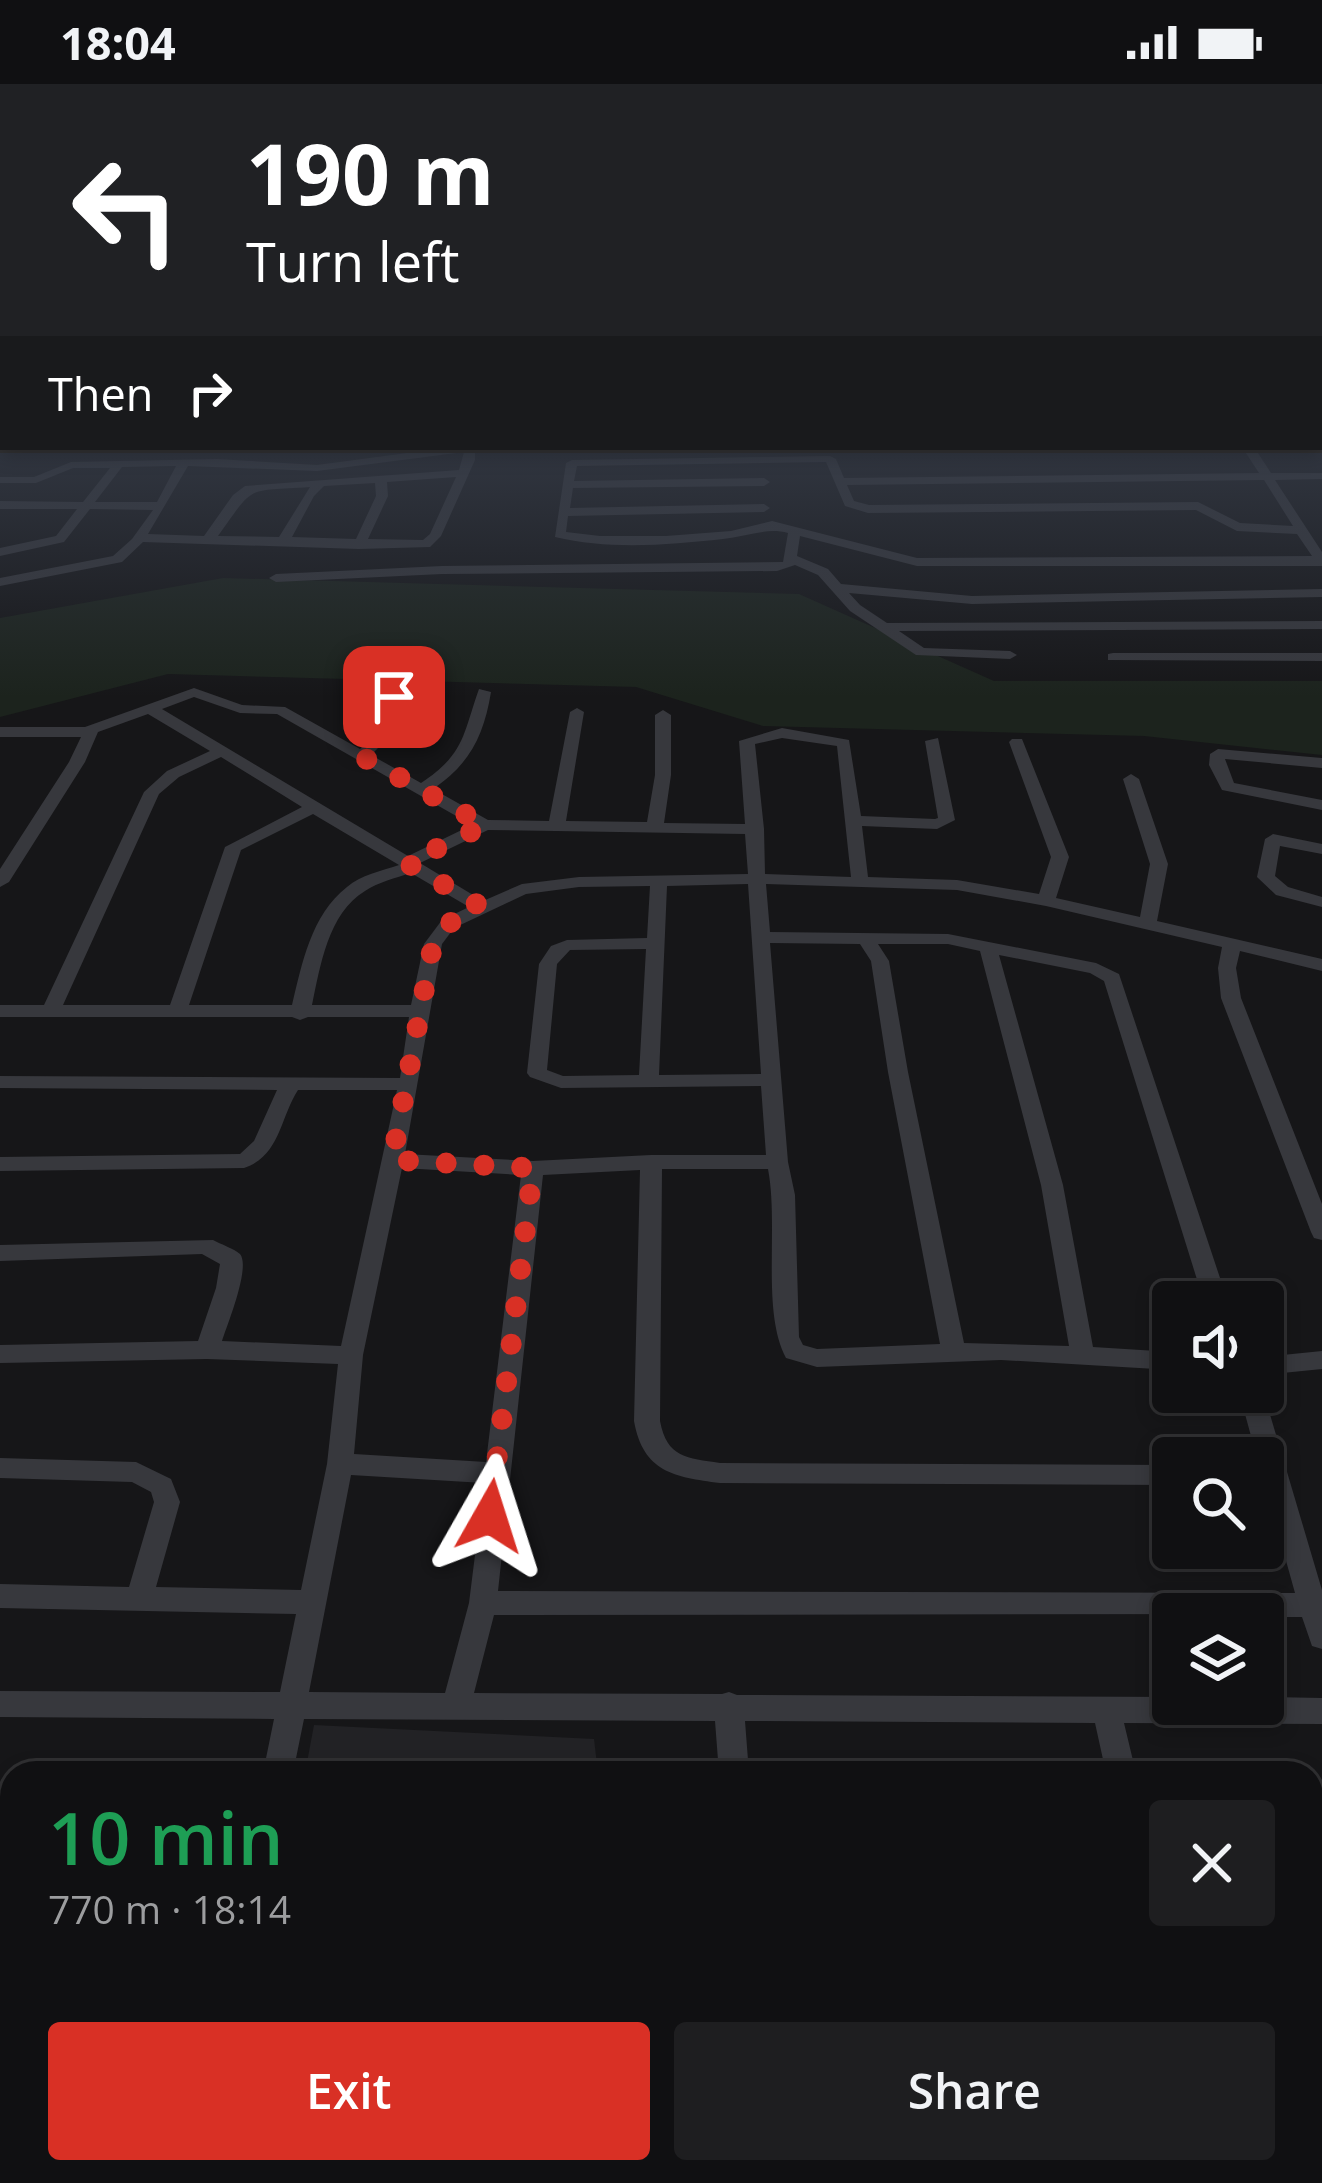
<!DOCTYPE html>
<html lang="en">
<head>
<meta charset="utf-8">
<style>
  body { margin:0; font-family:"Open Sans",sans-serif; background:#1e1e20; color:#f1f3f6; height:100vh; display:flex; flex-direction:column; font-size:45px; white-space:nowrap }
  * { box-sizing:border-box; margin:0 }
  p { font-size:39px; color:#9c9d9f }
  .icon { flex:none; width:66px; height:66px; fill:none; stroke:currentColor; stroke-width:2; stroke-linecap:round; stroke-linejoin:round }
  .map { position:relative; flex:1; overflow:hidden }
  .details { position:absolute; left:0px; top:1677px; width:1323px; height:423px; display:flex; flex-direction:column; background:#101012; border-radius:36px 36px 0 0; box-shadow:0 6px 18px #0003,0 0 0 3px #303032 }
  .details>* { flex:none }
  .top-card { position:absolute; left:0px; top:0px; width:1323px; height:366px; box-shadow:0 6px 18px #0003,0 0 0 3px #303032; background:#202124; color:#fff; overflow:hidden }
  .fabs { position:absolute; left:1152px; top:1197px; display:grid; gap:24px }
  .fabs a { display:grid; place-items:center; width:132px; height:132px; border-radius:12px; background:#101012; box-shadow:0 6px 18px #0003,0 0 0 3px #303032; font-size:60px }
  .pin { position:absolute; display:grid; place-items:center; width:102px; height:102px; color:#fff; margin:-51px; border-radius:24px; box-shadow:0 6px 18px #0006 }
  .me { position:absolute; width:132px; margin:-66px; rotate:6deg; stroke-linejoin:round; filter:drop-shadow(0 0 9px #0008) }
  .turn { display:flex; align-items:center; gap:42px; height:252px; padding:0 48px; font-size:54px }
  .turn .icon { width:156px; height:156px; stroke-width:2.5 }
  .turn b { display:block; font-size:84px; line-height:102px }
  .then { display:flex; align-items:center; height:114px; padding:0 48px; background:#0003; gap:24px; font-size:45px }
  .round { display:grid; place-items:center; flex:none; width:126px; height:126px; border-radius:12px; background:#1e1e20 }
  .head { display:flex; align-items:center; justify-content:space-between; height:204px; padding:0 48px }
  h1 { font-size:72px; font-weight:600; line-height:90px; color:#1e9e55 }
  .action { display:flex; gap:24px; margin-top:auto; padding:24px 48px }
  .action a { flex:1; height:138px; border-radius:12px; background:#d93025; color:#fff; font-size:48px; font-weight:600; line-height:138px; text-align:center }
  .action a+a { background:#1e1e20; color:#f1f3f6 }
  .status { display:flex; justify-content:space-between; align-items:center; height:84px; padding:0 60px; background:#101012; direction:ltr }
  .status svg { height:33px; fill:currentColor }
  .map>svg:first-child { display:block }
  .built { fill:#222225 }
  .green { fill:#1c231d }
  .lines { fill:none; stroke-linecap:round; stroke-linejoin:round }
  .minor { fill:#37383d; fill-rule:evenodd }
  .route { stroke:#d93025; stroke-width:21; stroke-dasharray:0 37.8 }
</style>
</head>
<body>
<div class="status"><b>18:04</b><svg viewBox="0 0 49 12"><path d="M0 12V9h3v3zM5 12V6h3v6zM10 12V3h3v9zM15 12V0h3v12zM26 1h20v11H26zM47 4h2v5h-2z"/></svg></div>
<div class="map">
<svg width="1322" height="2099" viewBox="0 0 1322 2099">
  <rect width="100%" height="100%" fill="#161618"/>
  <path class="built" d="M 314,1641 L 594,1655 L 598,1689 L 305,1689 Z"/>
  <path class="green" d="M 223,494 L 799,510 L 994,597 L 1322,597 L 1322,671 L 1144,652 L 763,642 L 636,603 L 168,590 L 0,633 L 0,534 Z"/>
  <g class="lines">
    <g class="minor">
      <rect x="1320" y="345" width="2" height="6"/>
      <path d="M 452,363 L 484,363 L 475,367 L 475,376 L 441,452 L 430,463 L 359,465 L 143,458 L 122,478 L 0,502 L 0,494 L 113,472 L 132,455 L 153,426 L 90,425 L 64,458 L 0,472 L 0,464 L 56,452 L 77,425 L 0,425 L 0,417 L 83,418 L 110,384 L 73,384 L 36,399 L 0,399 L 0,393 L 34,393 L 71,378 L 217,375 L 317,381 ZM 464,368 L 459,386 L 245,402 L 233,411 L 204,452 L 148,450 L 188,382 L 317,387 ZM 176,382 L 157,418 L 95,418 L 122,383 ZM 456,393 L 430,450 L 423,456 L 368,455 L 388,412 L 387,398 ZM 375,399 L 376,412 L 356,455 L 292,453 L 314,412 L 324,402 ZM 310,403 L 279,453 L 218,452 C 256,399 244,408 310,403 Z"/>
      <path d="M 1242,363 L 1254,363 L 1271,389 L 1322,389 L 1322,395 L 1275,396 L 1322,468 L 1322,482 L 917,482 L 800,452 L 797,472 L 828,485 L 841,500 L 972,512 L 1322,505 L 1322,513 L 972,520 L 849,509 L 860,521 L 887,539 L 1322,537 L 1322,545 L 899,547 L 924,564 L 1010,567 L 1017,571 L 1010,575 L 916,571 L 850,527 L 818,491 L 795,481 L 777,487 L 442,490 L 276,498 L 269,494 L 276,490 L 442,482 L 783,478 L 788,449 C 766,443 745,453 723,455 C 668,461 609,466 555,453 L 566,379 L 572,376 L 830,372 L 836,375 L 844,394 L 1259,389 ZM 826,378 L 845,422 L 868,429 L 1196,426 L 1237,447 L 1297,450 L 1312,472 L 917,474 L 772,437 L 731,447 L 666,452 L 600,452 L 566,448 L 568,432 L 764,428 L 770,424 L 764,420 L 570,424 L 573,404 L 764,402 L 770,398 L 764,394 L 574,397 L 577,382 ZM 1264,396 L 1293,442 L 1240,439 L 1198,418 L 869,421 L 854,417 L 847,401 Z"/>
      <path d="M 1113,569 L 1322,569 L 1322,577 L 1108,576 L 1108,570 Z"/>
      <path d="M 395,600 L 402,604 L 384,658 L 371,671 L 421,699 C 465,670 463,650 479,605 L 491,608 C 484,651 470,680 433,705 L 488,736 L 549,737 L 570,628 L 577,624 L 584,628 L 566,737 L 647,738 L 655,691 L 655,631 L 663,626 L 671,631 L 671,691 L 664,739 L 745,740 L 739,657 L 782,644 L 849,656 L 861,732 L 935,735 L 938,734 L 925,657 L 938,654 L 955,736 L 937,745 L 862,742 L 868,793 L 957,796 L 1039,810 L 1051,773 L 1009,658 L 1012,655 L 1022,655 L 1069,773 L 1056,814 L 1140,833 L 1150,780 L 1123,695 L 1131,690 L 1139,695 L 1168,780 L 1157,837 L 1322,875 L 1322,887 L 1240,867 L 1236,884 L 1241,914 L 1322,1120 L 1322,1156 L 1314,1154 L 1311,1148 L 1221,914 L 1218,884 L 1222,863 L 1046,822 L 957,806 L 766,800 L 770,848 L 948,850 L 1096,879 L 1119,890 L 1228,1218 L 1204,1218 L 1104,897 L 1090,889 L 999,871 L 1063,1101 L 1093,1263 L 1173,1268 L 1173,1286 L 1001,1276 L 817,1283 L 786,1274 C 761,1227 779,1142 768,1085 L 662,1085 L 660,1337 C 667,1374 687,1374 720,1379 L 1173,1381 L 1173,1401 L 720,1399 C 674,1393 643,1388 634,1337 L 640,1086 L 543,1091 L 498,1507 L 1295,1509 L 1263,1394 L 1263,1374 L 1257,1374 L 1239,1308 L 1263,1307 L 1322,1506 L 1322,1565 L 1312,1562 L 1302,1533 L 1263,1533 L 1263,1530 L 494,1531 L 474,1609 L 722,1610 L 729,1608 L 737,1611 L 1173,1613 L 1173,1620 L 1263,1620 L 1263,1613 L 1322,1614 L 1322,1640 L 1124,1639 L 1136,1689 L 1106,1689 L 1095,1639 L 745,1637 L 749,1689 L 719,1689 L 715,1637 L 304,1635 L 293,1689 L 263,1689 L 274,1635 L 0,1633 L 0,1607 L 280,1608 L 296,1530 L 0,1524 L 0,1500 L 129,1503 L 154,1418 L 151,1408 L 132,1398 L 0,1394 L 0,1374 L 136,1378 L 171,1395 L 180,1418 L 156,1503 L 301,1506 L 327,1380 L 338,1280 L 207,1275 L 0,1279 L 0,1261 L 198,1257 L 216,1204 L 220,1180 L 202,1170 L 0,1177 L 0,1161 L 213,1156 C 220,1160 235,1165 240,1170 C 251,1183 227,1241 222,1257 L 341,1262 L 397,1006 L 298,1006 C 280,1034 280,1072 244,1084 L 0,1087 L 0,1073 L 240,1070 L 254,1057 L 277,1006 L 0,1004 L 0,992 L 400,994 L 409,933 L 308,933 L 300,936 L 292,933 L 0,933 L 0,921 L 44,921 L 144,708 L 167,687 L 210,667 L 148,630 L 98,648 L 85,678 L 9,798 L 0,803 L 0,785 L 69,678 L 81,653 L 0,653 L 0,643 L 85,643 L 194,604 L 242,621 L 285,623 L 360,665 L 369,656 L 388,604 ZM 194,613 L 240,629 L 277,630 L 472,741 L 408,772 L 162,625 ZM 782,654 L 837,662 L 851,793 L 765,790 L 764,745 L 755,660 ZM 221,673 L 302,723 L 225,763 L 170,921 L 63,921 L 159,710 L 179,693 ZM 313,730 L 399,781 C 381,787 361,791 347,803 C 311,831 302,880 292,921 L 189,921 L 241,766 ZM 488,746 L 745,750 L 748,790 L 579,793 L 522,800 L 483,817 L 420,779 ZM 411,789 L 469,823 L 442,836 L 424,860 L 411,921 L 312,921 C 320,883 328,829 365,807 C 379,798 395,794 411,789 ZM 748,800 L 761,990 L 659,991 L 667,802 ZM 650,802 L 647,854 L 567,856 L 551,862 L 539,880 L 527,989 L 530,993 L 561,1004 L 761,1002 L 766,1071 L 651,1071 L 533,1077 L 405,1070 L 442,860 L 454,844 L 526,810 L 579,803 ZM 770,859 L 860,860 L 871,877 L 888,988 L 940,1260 L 817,1265 L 803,1261 L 799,1253 L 795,1111 L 788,1078 ZM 878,860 L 948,860 L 980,867 L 1041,1101 L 1069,1262 L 964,1259 L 908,988 L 889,877 ZM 646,865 L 639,991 L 563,992 L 547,986 L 557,880 L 570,866 ZM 402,1084 L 521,1091 L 486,1378 L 354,1370 L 363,1271 ZM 351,1391 L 484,1399 L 469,1519 L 445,1609 L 309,1608 Z"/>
      <path d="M 1218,665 L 1322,674 L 1322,684 L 1225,675 L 1234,699 L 1322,716 L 1322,726 L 1222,706 L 1209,681 L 1210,670 Z"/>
      <path d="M 1273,750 L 1322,760 L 1322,770 L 1280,762 L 1275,792 L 1288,803 L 1322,813 L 1322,823 L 1276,811 L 1257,793 L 1265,755 Z"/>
      <path d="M 1322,1267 L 1322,1285 L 1263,1291 L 1263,1273 Z"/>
      <rect x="0" y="1716" width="12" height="30"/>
      <rect x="0" y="1907" width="12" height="34"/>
      <path d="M 180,2088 L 216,2088 L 214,2099 L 178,2099 Z"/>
      <rect x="730" y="2088" width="36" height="11"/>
      <path d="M 1187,2088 L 1223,2088 L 1225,2099 L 1189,2099 Z"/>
    </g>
  </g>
  <linearGradient id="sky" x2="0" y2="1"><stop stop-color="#0c0c0d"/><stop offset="0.52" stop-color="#363c48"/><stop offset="1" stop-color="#363c48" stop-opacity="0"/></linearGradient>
  <rect width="1322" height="613" fill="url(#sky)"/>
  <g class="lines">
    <path class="route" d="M 394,613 L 376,658 L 361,672 L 485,741 L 407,779 L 480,822 L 448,840 L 433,860 L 392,1076 L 533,1084 L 490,1432"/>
  </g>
</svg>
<div class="fabs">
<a><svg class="icon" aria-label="sound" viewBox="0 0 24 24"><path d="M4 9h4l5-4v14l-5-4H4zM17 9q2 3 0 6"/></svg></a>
<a><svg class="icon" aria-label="search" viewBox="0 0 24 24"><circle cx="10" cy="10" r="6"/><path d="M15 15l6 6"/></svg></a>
<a><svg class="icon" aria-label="layers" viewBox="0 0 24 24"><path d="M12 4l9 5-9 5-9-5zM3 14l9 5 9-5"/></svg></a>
</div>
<div class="pin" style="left:394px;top:613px;background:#d93025"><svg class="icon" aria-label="arrive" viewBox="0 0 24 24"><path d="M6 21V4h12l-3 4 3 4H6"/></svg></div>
<svg class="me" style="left:490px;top:1432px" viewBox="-20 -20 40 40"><path d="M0-17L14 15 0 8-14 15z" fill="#d93025" stroke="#fff" stroke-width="4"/></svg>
<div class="top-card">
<div class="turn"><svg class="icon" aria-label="left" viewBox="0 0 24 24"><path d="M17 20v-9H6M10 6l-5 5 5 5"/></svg><div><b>190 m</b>Turn left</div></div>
<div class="then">Then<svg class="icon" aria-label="right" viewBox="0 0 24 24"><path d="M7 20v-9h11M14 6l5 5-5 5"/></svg></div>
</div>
<section class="details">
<div class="head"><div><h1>10 min</h1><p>770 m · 18:14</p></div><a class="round"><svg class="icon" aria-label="close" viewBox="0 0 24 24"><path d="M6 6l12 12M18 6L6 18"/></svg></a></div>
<div class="action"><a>Exit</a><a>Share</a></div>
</section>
</div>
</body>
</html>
